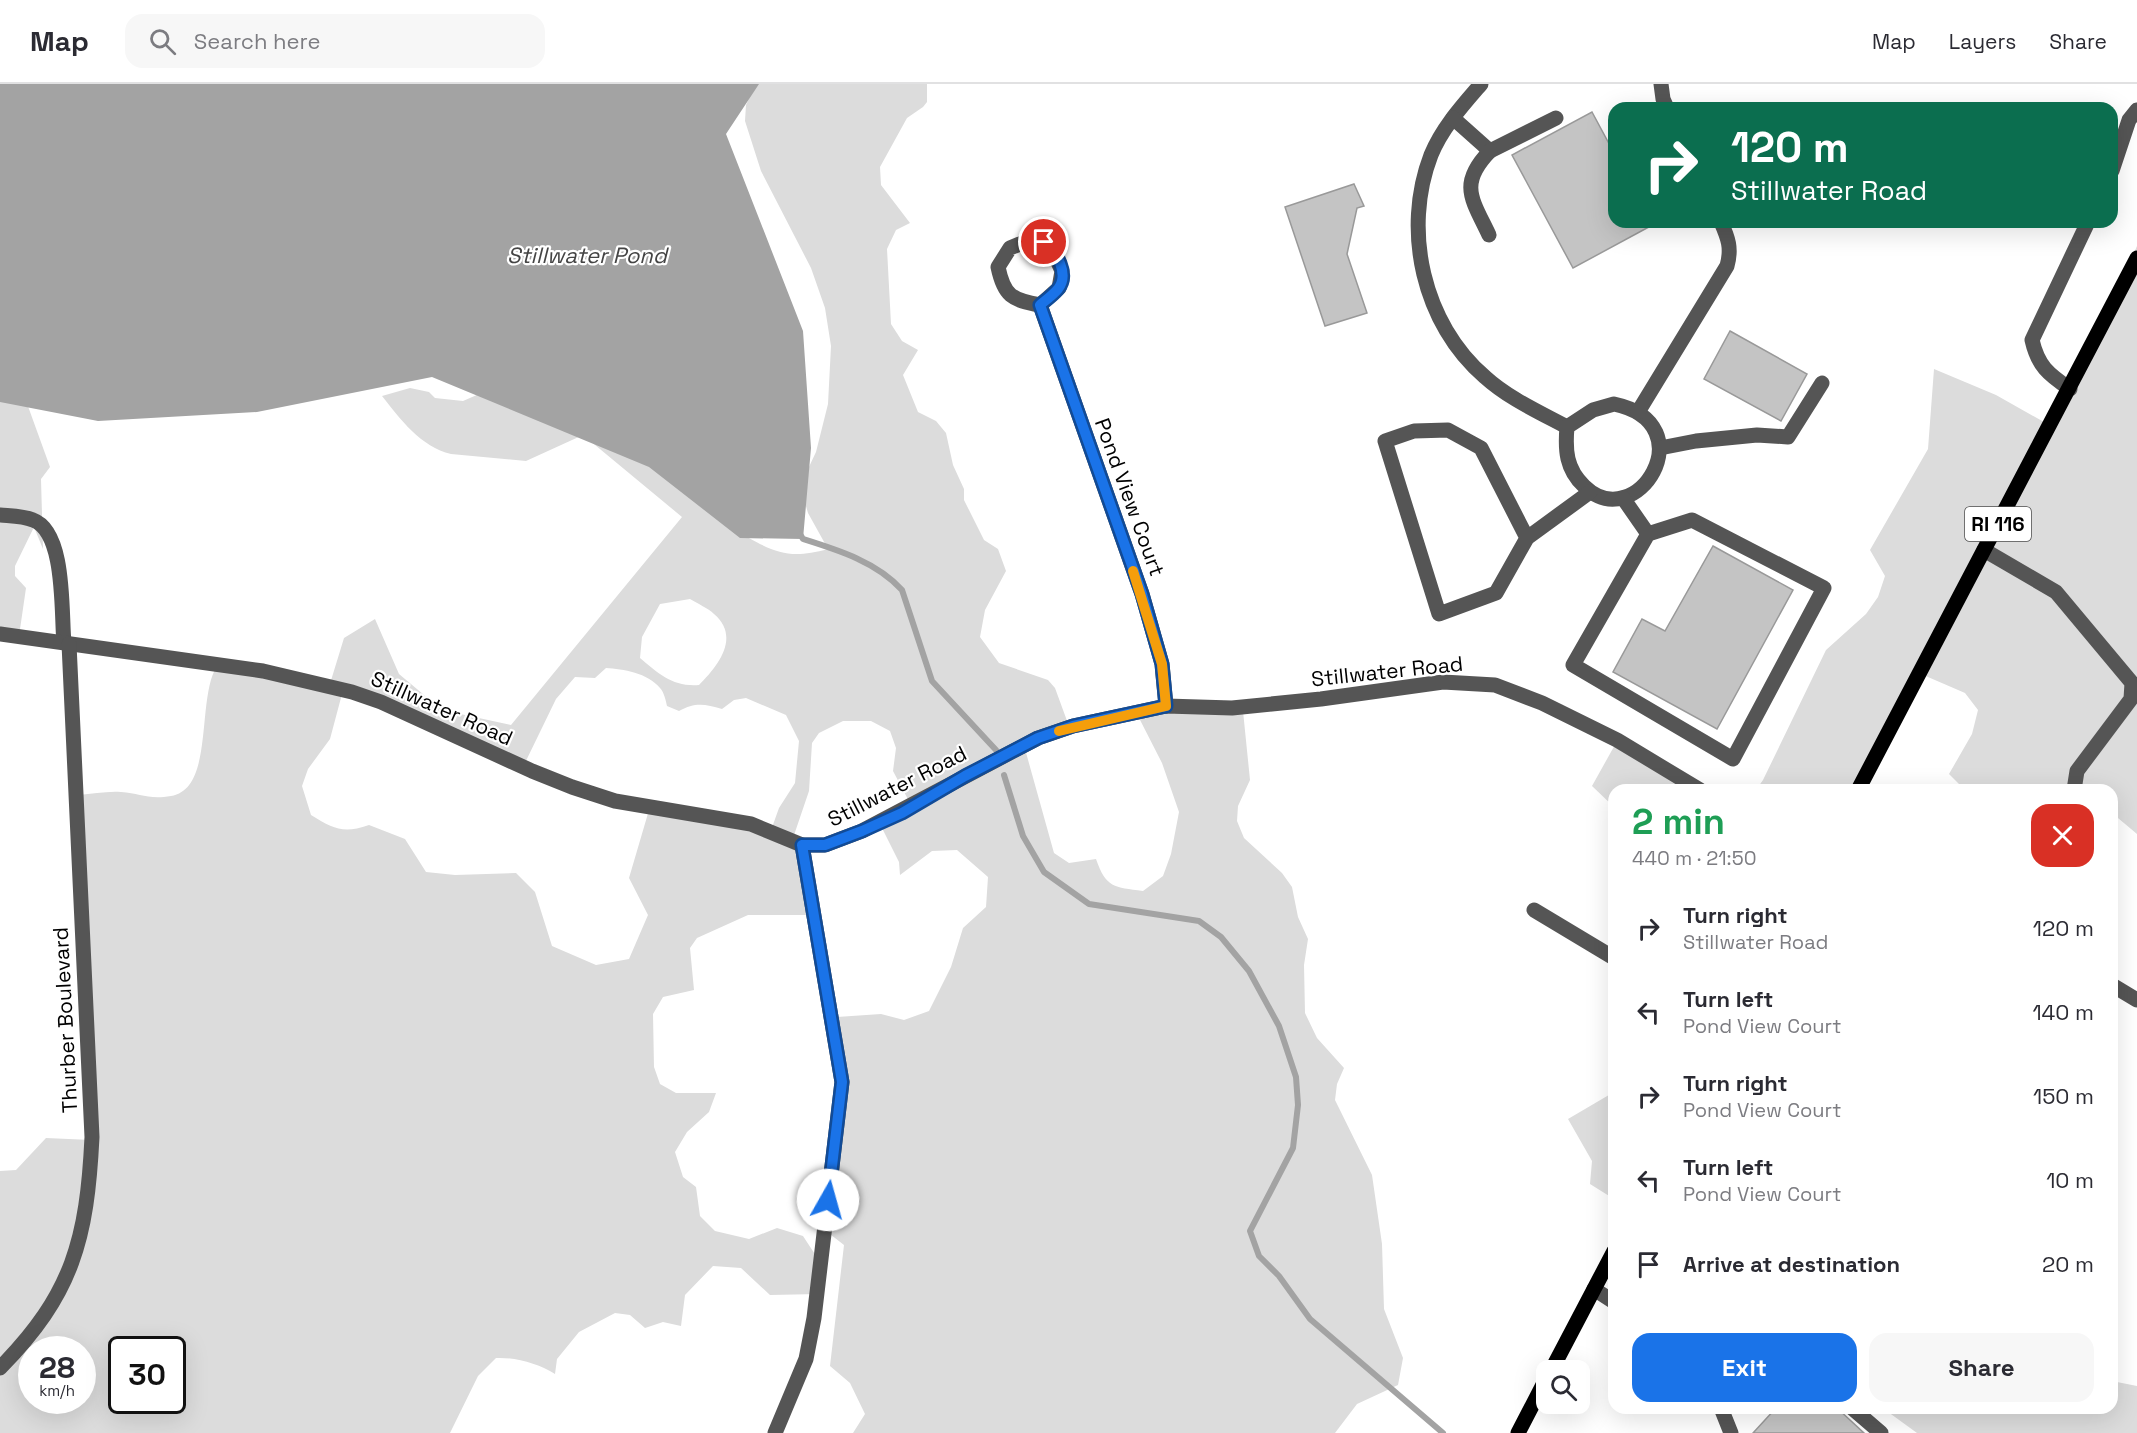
<!DOCTYPE html>
<html lang="en">
<head>
<meta charset="utf-8">
<style>
  body { margin:0; font-family:"Space Grotesk",sans-serif; background:#f7f7f7; color:#2b2b33; height:100vh; display:flex; flex-direction:column; font-size:22px; white-space:nowrap }
  * { box-sizing:border-box; margin:0 }
  p { font-size:20px; color:#7c7c81 }
  .icon { flex:none; width:33px; height:33px; fill:none; stroke:currentColor; stroke-width:2; stroke-linecap:round; stroke-linejoin:round }
  .map { position:relative; flex:1; overflow:hidden }
  .drawer { position:absolute; left:1608px; top:700px; width:510px; height:630px; display:flex; flex-direction:column; background:#fff; border-radius:18px; box-shadow:0 6px 24px #0002 }
  .drawer>* { flex:none }
  .banner { position:absolute; left:1608px; top:18px; width:510px; height:126px; border-radius:18px; box-shadow:0 6px 24px #0002; background:#0b6e4f; color:#fff; overflow:hidden }
  .buttons { position:absolute; left:1536px; top:1276px; display:grid; gap:12px }
  .buttons a { display:grid; place-items:center; width:54px; height:54px; border-radius:12px; background:#fff; box-shadow:0 6px 24px #0002; font-size:30px }
  .speed { position:absolute; left:18px; top:1252px; display:flex; gap:12px; font-size:30px; font-weight:700; text-align:center }
  .speed>* { display:grid; place-content:center; width:78px; height:78px; border-radius:50%; background:#fff; box-shadow:0 6px 24px #0002; line-height:1 }
  .speed small { font-size:15px; font-weight:400 }
  .speed .limit { border:3px solid #111; border-radius:9px; background:#fff; color:#111 }
  .pin { position:absolute; display:grid; place-items:center; width:51px; height:51px; color:#fff; margin:-26px; border:3px solid #fff; border-radius:50%; box-shadow:0 2px 6px #0007 }
  .me { position:absolute; width:66px; margin:-33px; rotate:7deg; stroke-linejoin:round; filter:drop-shadow(0 0 4px #0008) }
  .turn { display:flex; align-items:center; gap:21px; height:126px; padding:0 24px; font-size:27px }
  .turn .icon { width:78px; height:78px; stroke-width:2.5 }
  .turn b { display:block; font-size:42px; line-height:51px }
  .round { display:grid; place-items:center; flex:none; width:63px; height:63px; border-radius:18px; background:#f7f7f7 }
  .headline { display:flex; align-items:center; justify-content:space-between; height:102px; padding:0 24px }
  h1 { font-size:36px; font-weight:700; line-height:45px; color:#1e9e55 }
  .cta { display:flex; gap:12px; margin-top:auto; padding:12px 24px }
  .cta a { flex:1; height:69px; border-radius:18px; background:#1a73e8; color:#fff; font-size:24px; font-weight:700; line-height:69px; text-align:center }
  .cta a+a { background:#f7f7f7; color:#2b2b33 }
  ul { padding:0; list-style:none }
  li { display:flex; align-items:center; gap:18px; height:84px; padding:0 24px }
  li div { flex:1 }
  li b { display:block; font-size:22px }
  li em { font-style:normal }
  header { display:flex; align-items:center; gap:36px; box-sizing:border-box; height:84px; padding:0 30px; background:#fff; border-bottom:2px solid #e1e1e2 }
  header strong { font-size:28px }
  nav { display:flex; gap:33px; margin-inline-start:auto; font-size:21px }
  .search { width:420px; height:54px; background:#f7f7f7; display:flex; align-items:center; gap:15px; box-sizing:border-box; padding:0 21px; border-radius:18px; color:#7c7c81; font-size:22px }
  .map>svg:first-child { display:block }
  .green { fill:#dcdcdc; fill-rule:evenodd }
  .water { fill:#a3a3a3 }
  .lines { fill:none; stroke-linecap:round; stroke-linejoin:round }
  .stream { stroke:#a3a3a3; stroke-width:6 }
  .building { fill:#c4c4c4; stroke:#999; stroke-width:1.5 }
  .minor { stroke:#555; stroke-width:15 }
  .major { stroke:#000; stroke-width:15 }
  .route-casing { stroke:#114b97; stroke-width:15 }
  .route { stroke:#1a73e8; stroke-width:10 }
  .slow { stroke:#f59e0b; stroke-width:10 }
  .labels { text-anchor:middle; dominant-baseline:central; stroke-width:4.5; stroke-linejoin:round; paint-order:stroke }
  .shield { fill:#fff; stroke:#4c4c4c; stroke-width:1.5 }
  .shield-label { font-size:20px; font-weight:bold; fill:#000 }
  .street-label { font-size:21px; fill:#000; stroke:#fff }
  .water-label { font-size:22px; font-style:italic; fill:#444; stroke:#fff }
</style>
</head>
<body>
<header>
<strong>Map</strong>
<div class="search"><svg class="icon" aria-label="search" viewBox="0 0 24 24"><circle cx="10" cy="10" r="6"/><path d="M15 15l6 6"/></svg>Search here</div>
<nav><a>Map</a><a>Layers</a><a>Share</a></nav>
</header>
<div class="map">
<svg width="2137" height="1349" viewBox="0 0 2137 1349">
  <rect width="100%" height="100%" fill="#fff"/>
  <g class="green">
    <path d="M 756,0 L 927,0 L 927,18 L 923,23 L 907,34 L 880,83 L 881,101 L 910,139 L 896,146 L 887,165 L 891,240 L 902,257 L 918,266 L 903,291 L 918,328 L 936,337 L 946,349 L 953,381 L 964,405 L 964,416 L 984,456 L 998,465 L 1006,487 L 985,526 L 980,553 L 999,579 L 1048,596 L 1055,604 L 1070,645 L 1025,665 L 1054,769 L 1069,779 L 1096,775 C 1106,804 1114,803 1143,807 L 1163,792 L 1171,770 L 1179,728 L 1162,679 L 1138,632 L 1169,624 L 1243,627 L 1250,696 L 1238,722 L 1237,737 L 1244,754 L 1282,789 L 1292,803 L 1298,833 L 1308,855 L 1304,881 L 1305,929 L 1317,954 L 1344,984 L 1337,1000 L 1335,1016 L 1372,1091 L 1382,1160 L 1384,1225 L 1403,1274 L 1398,1301 L 1357,1320 L 1335,1349 L 853,1349 L 865,1330 L 850,1299 L 830,1282 L 844,1161 L 826,1147 L 844,1002 L 837,933 L 881,930 L 904,936 L 929,927 L 951,883 L 963,844 L 986,823 L 988,793 L 957,766 L 932,767 L 900,791 L 899,778 L 881,742 L 912,723 L 893,687 L 896,664 L 890,647 L 871,637 L 843,637 L 819,649 L 812,659 L 809,707 L 792,757 L 805,764 L 812,831 L 748,831 L 697,854 L 690,864 L 694,906 L 663,913 L 653,930 L 654,983 L 660,1000 L 676,1009 L 716,1009 L 709,1028 L 687,1048 L 675,1068 L 683,1093 L 696,1103 L 700,1132 L 715,1147 L 749,1155 L 777,1144 L 803,1152 L 822,1181 L 819,1210 L 770,1211 L 741,1184 L 713,1182 L 685,1211 L 681,1242 L 663,1238 L 645,1244 L 630,1231 L 615,1229 L 579,1248 L 557,1275 L 555,1290 C 539,1280 516,1273 496,1274 L 478,1292 L 450,1349 L 0,1349 L 0,1087 L 16,1086 L 46,1054 L 91,1056 L 79,711 C 93,710 107,707 121,708 C 140,709 148,716 171,712 C 215,705 196,614 217,582 L 329,603 L 344,554 L 375,535 L 399,590 L 442,626 L 511,641 L 682,433 L 583,351 L 526,377 L 451,370 C 421,363 400,335 382,312 L 410,304 L 429,308 L 435,314 L 463,317 L 502,300 L 612,332 L 749,454 C 779,471 794,474 828,465 L 808,429 L 800,402 L 816,368 L 828,320 L 831,262 L 825,224 L 811,184 L 761,87 L 745,37 L 746,21 ZM 690,515 C 698,520 708,524 714,530 C 741,553 718,582 699,601 C 673,603 659,590 640,574 L 642,553 L 660,520 ZM 606,584 C 623,585 648,589 660,604 C 664,608 666,617 667,622 L 679,627 C 695,618 705,620 722,625 L 734,616 L 746,614 L 786,631 L 799,657 L 795,699 L 779,724 L 770,749 L 649,726 L 629,794 L 648,831 L 629,875 L 596,881 L 552,862 L 535,808 L 516,789 L 455,791 L 426,788 L 405,755 L 369,741 C 343,750 334,745 311,731 L 302,702 L 308,685 L 330,655 L 342,610 L 523,683 L 556,615 L 575,593 L 595,594 ZM 32,1266 L 82,1266 L 82,1317 L 32,1317 ZM 122,1266 L 172,1266 L 172,1317 L 122,1317 Z"/>
    <path d="M 2137,162 L 2137,750 L 2112,729 L 2112,706 L 1965,706 L 1949,690 L 1972,650 L 1978,626 L 1965,609 L 1921,590 L 1857,706 L 1756,706 L 1763,696 L 1826,566 L 1866,530 L 1878,513 L 1885,492 L 1870,466 L 1928,365 L 1934,285 L 1996,311 L 2044,338 L 2092,263 Z"/>
    <path d="M 0,298 L 25,314 L 50,383 L 41,395 L 43,465 L 34,443 L 15,482 L 15,492 L 26,504 L 19,552 L 0,551 Z"/>
    <path d="M 1616,659 L 1697,706 L 1614,706 L 1614,723 L 1592,702 Z"/>
    <path d="M 1614,1008 L 1614,1115 L 1590,1100 L 1592,1077 L 1568,1035 Z"/>
    <path d="M 2112,1297 L 2137,1302 L 2137,1349 L 1917,1349 L 1884,1325 L 2112,1324 Z"/>
  </g>
  <path class="water" d="M 0,0 L 759,0 L 726,50 L 803,247 L 811,364 L 803,455 L 740,454 L 649,383 L 432,293 L 257,328 L 98,337 L 0,318 Z"/>
  <g class="lines">
    <g class="stream">
      <path d="M 800,450 L 803,455 C 838,466 877,478 902,506 L 932,597 L 996,666"/>
      <path d="M 1004,691 L 1023,752 L 1044,788 L 1089,820 L 1199,837 L 1221,853 L 1249,887 L 1279,942 L 1296,993 L 1298,1021 L 1293,1064 L 1250,1147 L 1259,1172 L 1279,1192 L 1310,1235 L 1443,1349"/>
    </g>
  </g>
  <g class="building">
    <path d="M 1592,28 L 1614,69 L 1614,138 L 1658,138 L 1573,184 L 1512,71 Z"/>
    <path d="M 1354,100 L 1364,122 L 1357,124 L 1347,170 L 1367,229 L 1325,242 L 1285,123 Z"/>
    <path d="M 1730,247 L 1807,290 L 1781,337 L 1704,295 Z"/>
    <path d="M 1713,462 L 1793,506 L 1717,645 L 1613,588 L 1642,535 L 1665,547 Z"/>
    <path d="M 1776,1324 L 1837,1324 L 1864,1349 L 1753,1349 Z"/>
  </g>
  <g class="lines">
    <g class="minor">
      <path d="M 1481,0 C 1462,22 1442,44 1431,71 C 1402,146 1423,240 1485,293 C 1508,314 1539,328 1567,343"/>
      <path d="M 1661,0 L 1663,15 L 1667,24"/>
      <path d="M 1453,34 L 1490,67 L 1556,34"/>
      <path d="M 2112,87 L 2129,36 L 2137,26"/>
      <path d="M 1489,151 C 1472,115 1458,100 1490,67"/>
      <path d="M 1027,157 L 1044,157 L 1051,163 L 1062,187 L 1059,204 L 1040,221 C 1012,216 1004,212 998,183 L 1010,164 Z"/>
      <path d="M 1040,221 L 1142,510 L 1162,580 L 1166,622"/>
      <path d="M 2070,305 C 2048,290 2038,282 2032,256 L 2088,138"/>
      <path d="M 1614,320 C 1707,340 1636,453 1584,402 C 1566,385 1565,366 1567,343 L 1593,326 Z"/>
      <path d="M 1638,328 L 1727,182 C 1732,164 1728,154 1721,138"/>
      <path d="M 1660,364 L 1696,357 L 1757,351 L 1788,353 L 1822,299"/>
      <path d="M 1623,414 L 1648,450 L 1573,581 L 1733,675 L 1824,504 L 1692,436 L 1648,450"/>
      <path d="M 0,431 C 10,432 23,432 33,436 C 66,448 61,529 64,559"/>
      <path d="M 1527,454 L 1496,509 L 1439,530 L 1385,357 L 1414,347 L 1448,346 L 1481,364 L 1527,454 L 1590,408"/>
      <path d="M 1984,466 L 2056,508 L 2132,599 L 2131,615 L 2077,687 L 2074,706"/>
      <path d="M 0,550 L 263,587 L 352,608 L 381,618 L 532,687 L 572,703 L 615,717 L 751,740 L 802,761 L 825,761 L 862,747 L 1038,654 L 1073,642 L 1166,622 L 1232,624 L 1321,615 L 1443,598 L 1495,601 L 1542,619 L 1617,656 L 1700,706"/>
      <path d="M 1534,826 L 1614,874"/>
      <path d="M 2112,901 L 2137,916"/>
      <path d="M 1594,1205 L 1614,1218"/>
      <path d="M 0,1284 C 73,1210 87,1155 92,1053 L 69,560"/>
      <path d="M 1721,1324 L 1731,1349"/>
      <path d="M 1852,1324 L 1881,1349"/>
      <path d="M 775,1349 L 806,1275 L 814,1234 L 842,998 L 802,761"/>
    </g>
    <g class="major">
      <path d="M 1858,706 L 2137,174"/>
      <path d="M 1551,1287 L 1614,1167"/>
      <path d="M 1518,1349 L 1546,1295"/>
    </g>
  </g>
  <g class="lines">
    <g class="route-casing">
      <path id="route" d="M 828,1116 L 842,998 L 802,761 L 825,761 L 862,747 L 902,729 L 965,692 L 1038,654 L 1073,642 L 1166,622 L 1162,580 L 1142,510 L 1040,221 C 1046,216 1053,211 1058,205 C 1070,190 1056,167 1044,158"/>
    </g>
    <use href="#route" class="route"/>
    <path class="slow" d="M 1059,647 L 1166,622 L 1162,580 L 1133,487"/>
  </g>
  <g class="labels">
    <rect class="shield" x="1965" y="423" width="66" height="34" rx="4.5"/>
    <g class="shield-label">
      <text x="1998" y="440">RI 116</text>
    </g>
    <g class="street-label">
      <text transform="translate(1130 413) rotate(70)">Pond View Court</text>
      <text transform="translate(1387 587) rotate(-6)">Stillwater Road</text>
      <text transform="translate(442 624) rotate(24)">Stillwater Road</text>
      <text transform="translate(897 702) rotate(-27)">Stillwater Road</text>
      <text transform="translate(65 936) rotate(-93)">Thurber Boulevard</text>
    </g>
    <g class="water-label">
      <text x="587" y="171">Stillwater Pond</text>
    </g>
  </g>
</svg>
<div class="buttons">
<a><svg class="icon" aria-label="search" viewBox="0 0 24 24"><circle cx="10" cy="10" r="6"/><path d="M15 15l6 6"/></svg></a>
</div>
<div class="speed"><div>28<small>km/h</small></div><div class="limit">30</div></div>
<div class="pin" style="left:1044px;top:158px;background:#d93025"><svg class="icon" aria-label="arrive" viewBox="0 0 24 24"><path d="M6 21V4h12l-3 4 3 4H6"/></svg></div>
<svg class="me" style="left:828px;top:1116px" viewBox="-20 -20 40 40"><circle r="19" fill="#fff"/><path d="M0-13L10 11 0 6-10 11z" fill="#1a73e8"/></svg>
<div class="banner">
<div class="turn"><svg class="icon" aria-label="right" viewBox="0 0 24 24"><path d="M7 20v-9h11M14 6l5 5-5 5"/></svg><div><b>120 m</b>Stillwater Road</div></div>
</div>
<section class="drawer">
<div class="headline"><div><h1>2 min</h1><p>440 m · 21:50</p></div><a class="round" style="background:#d93025;color:#fff"><svg class="icon" aria-label="close" viewBox="0 0 24 24"><path d="M6 6l12 12M18 6L6 18"/></svg></a></div>
<ul>
<li><svg class="icon" aria-label="right" viewBox="0 0 24 24"><path d="M7 20v-9h11M14 6l5 5-5 5"/></svg><div><b>Turn right</b><p>Stillwater Road</p></div><em>120 m</em></li>
<li><svg class="icon" aria-label="left" viewBox="0 0 24 24"><path d="M17 20v-9H6M10 6l-5 5 5 5"/></svg><div><b>Turn left</b><p>Pond View Court</p></div><em>140 m</em></li>
<li><svg class="icon" aria-label="right" viewBox="0 0 24 24"><path d="M7 20v-9h11M14 6l5 5-5 5"/></svg><div><b>Turn right</b><p>Pond View Court</p></div><em>150 m</em></li>
<li><svg class="icon" aria-label="left" viewBox="0 0 24 24"><path d="M17 20v-9H6M10 6l-5 5 5 5"/></svg><div><b>Turn left</b><p>Pond View Court</p></div><em>10 m</em></li>
<li><svg class="icon" aria-label="arrive" viewBox="0 0 24 24"><path d="M6 21V4h12l-3 4 3 4H6"/></svg><div><b>Arrive at destination</b></div><em>20 m</em></li>
</ul>
<div class="cta"><a>Exit</a><a>Share</a></div>
</section>
</div>
</body>
</html>
